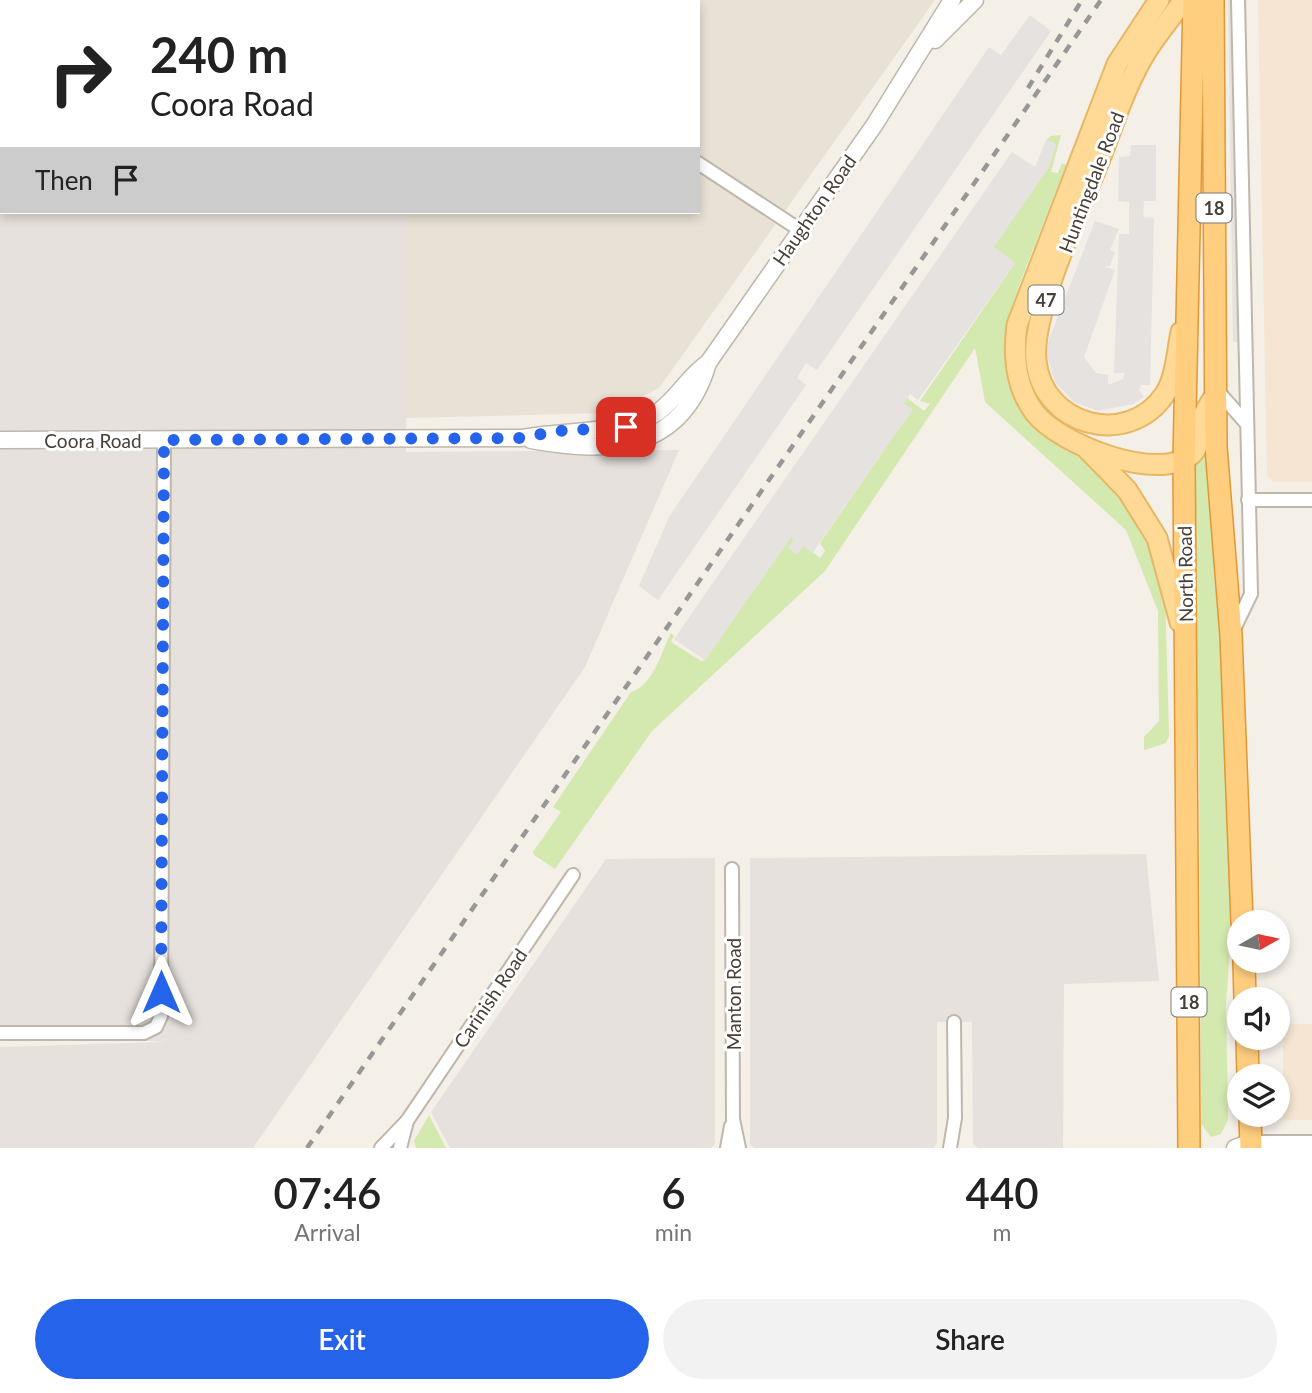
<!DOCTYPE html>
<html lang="en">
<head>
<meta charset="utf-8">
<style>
  body { margin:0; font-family:Lato,sans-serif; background:#f2f2f2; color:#222; height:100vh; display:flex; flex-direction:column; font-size:26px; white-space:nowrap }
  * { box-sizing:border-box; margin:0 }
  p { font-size:23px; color:#767676 }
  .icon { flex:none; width:38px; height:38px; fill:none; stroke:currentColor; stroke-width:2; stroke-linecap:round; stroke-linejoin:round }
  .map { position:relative; height:1148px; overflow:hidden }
  .drawer { display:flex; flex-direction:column; background:#fff; flex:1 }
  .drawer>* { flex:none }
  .guide { position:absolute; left:0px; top:0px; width:700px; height:214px; box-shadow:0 4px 10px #0003; background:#fff; color:#222; overflow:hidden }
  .needle { width:46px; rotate:81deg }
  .tools { position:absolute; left:1227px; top:910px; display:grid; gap:14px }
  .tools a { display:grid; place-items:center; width:63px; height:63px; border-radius:50%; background:#fff; box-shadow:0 4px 10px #0003; font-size:35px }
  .pin { position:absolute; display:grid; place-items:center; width:60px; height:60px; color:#fff; margin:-30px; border-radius:14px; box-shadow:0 4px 10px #0006 }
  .me { position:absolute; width:77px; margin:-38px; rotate:0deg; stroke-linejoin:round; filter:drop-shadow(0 0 5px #0008) }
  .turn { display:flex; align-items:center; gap:24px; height:147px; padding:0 35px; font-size:32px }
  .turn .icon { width:91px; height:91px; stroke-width:2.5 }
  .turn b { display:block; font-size:49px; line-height:60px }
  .then { display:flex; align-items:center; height:66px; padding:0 35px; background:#0003; gap:14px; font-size:26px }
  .eta { display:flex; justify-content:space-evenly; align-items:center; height:119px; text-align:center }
  .eta b { font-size:42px; font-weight:600; line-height:49px }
  .cta { display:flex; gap:14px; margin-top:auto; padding:14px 35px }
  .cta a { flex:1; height:80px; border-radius:42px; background:#2563eb; color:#fff; font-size:28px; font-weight:600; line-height:80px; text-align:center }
  .cta a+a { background:#f2f2f2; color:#222 }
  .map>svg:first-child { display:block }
  .residential { fill:#e8e1d5 }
  .commercial { fill:#f6e5d2 }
  .industrial { fill:#e6e1dc }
  .green { fill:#d3e9af }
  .parking { fill:#e5e2df }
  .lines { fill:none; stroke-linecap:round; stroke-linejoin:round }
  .minor-casing { stroke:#c0b7aa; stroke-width:16 }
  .tertiary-casing { stroke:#c0b7aa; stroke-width:19 }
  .primary-casing { stroke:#e7b763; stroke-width:23 }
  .trunk-casing { stroke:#e29734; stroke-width:24 }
  .minor { stroke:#fff; stroke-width:12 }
  .tertiary { stroke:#fff; stroke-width:16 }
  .primary { stroke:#ffda96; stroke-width:19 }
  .trunk { stroke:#ffce7f; stroke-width:21 }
  .rail { stroke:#979797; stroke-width:4.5; stroke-dasharray:9 9; stroke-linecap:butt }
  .route { stroke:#2563eb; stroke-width:12; stroke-dasharray:0 21.6 }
  .labels { text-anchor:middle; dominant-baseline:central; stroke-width:6; stroke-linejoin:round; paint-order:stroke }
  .shield { fill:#fff; stroke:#7f7972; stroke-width:2 }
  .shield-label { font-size:18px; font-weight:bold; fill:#484036 }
  .street-label { font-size:19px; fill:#484036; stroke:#fff }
</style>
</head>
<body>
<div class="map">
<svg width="1312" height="1148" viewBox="0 0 1312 1148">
  <rect width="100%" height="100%" fill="#f4efe7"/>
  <path class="residential" d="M 406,0 L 935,0 L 659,388 L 608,413 L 406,418 L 406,212 L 698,212 L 698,2 Z"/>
  <g class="commercial">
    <path d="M 1258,0 L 1312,0 L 1312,482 L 1274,482 L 1267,476 Z"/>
    <rect x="1283" y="1024" width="29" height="96"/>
  </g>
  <g class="industrial">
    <path d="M 0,0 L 406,0 L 2,2 L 2,212 L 406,212 L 406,452 L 679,450 L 585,667 L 253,1148 L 0,1148 L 0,1047 L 166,1042 L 0,1031 Z"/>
    <path d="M 1146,854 L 1159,981 L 1064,984 L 1063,1148 L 978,1148 L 973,1144 L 972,1022 L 937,1022 L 937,1143 L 933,1148 L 754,1148 L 750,1144 L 750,858 Z"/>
    <path d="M 715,858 L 715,1144 L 711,1148 L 450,1148 L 431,1112 L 606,859 Z"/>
  </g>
  <g class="green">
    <path d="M 1061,135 L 1051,172 L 1058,173 L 1062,163 L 1066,165 L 1021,280 L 1009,316 L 1006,347 L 1038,425 L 1060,445 L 1093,466 L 1120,492 L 1148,539 L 1165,591 L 1169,736 L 1166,743 L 1144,750 L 1144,737 L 1159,721 L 1158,611 L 1126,530 L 985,402 L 975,348 L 825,571 L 652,731 L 555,869 L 534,855 L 533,852 L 561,812 L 553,807 L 631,692 C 654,685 661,652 671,633 L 674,636 L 671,642 L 701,661 L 705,660 L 791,537 L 794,539 L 788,548 L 804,546 L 820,558 L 825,551 L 820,543 L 912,410 L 904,404 L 907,398 L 924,411 L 930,404 L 920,401 L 1015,263 L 993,247 L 1049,167 L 1056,144 L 1046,140 L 1051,136 Z"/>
    <path d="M 1206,431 L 1222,626 L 1233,900 L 1226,1006 L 1228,1120 L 1221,1134 L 1211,1137 L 1201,1124 L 1199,758 L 1192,479 Z"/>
    <path d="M 429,1115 L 446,1148 L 416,1148 L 414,1141 Z"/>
  </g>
  <g class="parking">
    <path d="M 1228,0 L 1233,0 L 1238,342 L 1233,342 Z"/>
    <path d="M 1030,15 L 1051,31 L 817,370 L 806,363 L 797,378 L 806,385 L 658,600 L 639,586 L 669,517 L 989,47 L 1001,55 Z"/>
    <path d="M 1046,140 L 1056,144 L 1049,167 L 994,247 L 1015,263 L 918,400 L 910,394 L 904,404 L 913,409 L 813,552 L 804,546 L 797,555 L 788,548 L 794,539 L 791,537 L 705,660 L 674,639 L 1012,152 L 1035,167 Z"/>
    <path d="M 1131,145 L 1156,145 L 1156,201 L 1144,201 L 1143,217 L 1154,218 L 1150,385 L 1141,385 L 1139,390 L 1144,397 L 1133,404 L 1098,411 L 1074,402 L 1055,382 L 1047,356 L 1048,342 L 1095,221 L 1119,229 L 1110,250 L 1115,252 L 1110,266 L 1104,266 L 1115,270 L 1084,357 L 1096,373 L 1108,375 L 1108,385 L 1123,379 L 1125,373 L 1114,373 L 1119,234 L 1129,234 L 1129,202 L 1118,201 L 1119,157 L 1130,156 Z"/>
  </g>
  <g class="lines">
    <g class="minor-casing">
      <g id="minor">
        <path d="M 698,163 L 800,230"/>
        <path d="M 1216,389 L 1246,423"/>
        <path d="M 1248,500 L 1312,500"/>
        <path d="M 1234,629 L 1251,594 L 1238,0"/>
        <path d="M 732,869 L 733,1119 L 739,1148"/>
        <path d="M 0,1033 L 144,1033 L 156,1027 L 161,1016 L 164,440"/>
        <path d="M 1251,1142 L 1312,1142"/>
        <path d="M 381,1148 L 407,1121 L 573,875"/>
        <path d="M 400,1148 L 407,1121"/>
        <path d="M 727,1148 L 731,1126"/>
        <path d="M 950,1148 L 955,1118 L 954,1022"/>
      </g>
    </g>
    <g class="tertiary-casing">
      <g id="tertiary">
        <path d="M 935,40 L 975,0"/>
        <path d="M 0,440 L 522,438 C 561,430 628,434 658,412 C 678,398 688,376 708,363"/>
        <path d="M 531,440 C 610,454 682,452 708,363 L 875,124 L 952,0"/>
        <path d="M 1235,1148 L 1251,1142"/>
      </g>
    </g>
    <g class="primary-casing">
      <g id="primary">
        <path d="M 1159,0 L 1117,64 L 1017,325 C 1013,355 1016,388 1035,413 C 1059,444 1159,484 1192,454 C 1201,446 1197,434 1200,424 C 1202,414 1210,404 1215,395"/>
        <path d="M 1181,332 C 1177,351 1176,377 1165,394 C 1128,449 1042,426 1036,360 C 1031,312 1081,207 1100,159 C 1112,129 1121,98 1136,70 C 1148,45 1167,23 1184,0"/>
        <path d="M 1087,449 L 1127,490 L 1157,538 L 1180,622"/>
      </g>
    </g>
    <g class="trunk-casing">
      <g id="trunk">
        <path d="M 1213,0 L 1216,447 L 1231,635 L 1242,922"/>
        <path d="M 1244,961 L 1245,999"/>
        <path d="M 1247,1038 L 1248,1076"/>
        <path d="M 1250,1115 L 1251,1148"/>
        <path d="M 1189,1148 L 1184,460 L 1194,0"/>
      </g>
    </g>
    <use href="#minor" class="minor"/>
    <use href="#tertiary" class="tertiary"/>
    <use href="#primary" class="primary"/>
    <use href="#trunk" class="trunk"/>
    <g class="rail">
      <path d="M 1028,88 L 1082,0"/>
      <path d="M 307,1148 L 1101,0"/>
    </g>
  </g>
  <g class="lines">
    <path class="route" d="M 161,992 L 164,440 L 522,438 L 557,431 L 626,427"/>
  </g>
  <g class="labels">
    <g class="shield">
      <rect x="1196.5" y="193.5" width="35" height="29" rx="5"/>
      <rect x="1028.5" y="285.5" width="35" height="29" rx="5"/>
      <rect x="1171.5" y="987.5" width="35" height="29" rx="5"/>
    </g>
    <g class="shield-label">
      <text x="1214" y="208">18</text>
      <text x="1046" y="300">47</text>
      <text x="1189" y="1002">18</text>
    </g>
    <g class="street-label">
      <text transform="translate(1091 182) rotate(-69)">Huntingdale Road</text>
      <text transform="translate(814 210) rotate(-55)">Haughton Road</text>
      <text x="93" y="440">Coora Road</text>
      <text transform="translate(1185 574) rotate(-91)">North Road</text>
      <text transform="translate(733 994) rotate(-90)">Manton Road</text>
      <text transform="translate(490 998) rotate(-56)">Carinish Road</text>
    </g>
  </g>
</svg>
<div class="tools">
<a><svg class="needle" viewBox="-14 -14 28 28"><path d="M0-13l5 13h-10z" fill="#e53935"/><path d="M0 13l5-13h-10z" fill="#767676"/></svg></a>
<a><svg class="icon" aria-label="sound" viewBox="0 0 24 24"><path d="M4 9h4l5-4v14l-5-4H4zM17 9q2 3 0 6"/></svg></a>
<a><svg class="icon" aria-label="layers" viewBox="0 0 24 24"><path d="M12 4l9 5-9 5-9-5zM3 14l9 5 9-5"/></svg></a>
</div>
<div class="pin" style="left:626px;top:427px;background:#d93025"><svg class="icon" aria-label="arrive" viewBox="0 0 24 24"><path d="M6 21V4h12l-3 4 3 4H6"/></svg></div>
<svg class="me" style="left:161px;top:992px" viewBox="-20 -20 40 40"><path d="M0-17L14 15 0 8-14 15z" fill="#2563eb" stroke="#fff" stroke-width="4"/></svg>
<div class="guide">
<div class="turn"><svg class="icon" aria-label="right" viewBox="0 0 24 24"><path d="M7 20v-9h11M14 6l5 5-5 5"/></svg><div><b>240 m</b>Coora Road</div></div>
<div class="then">Then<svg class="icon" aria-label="arrive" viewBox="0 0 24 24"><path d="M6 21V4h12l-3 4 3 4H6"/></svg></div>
</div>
</div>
<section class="drawer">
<div class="eta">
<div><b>07:46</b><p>Arrival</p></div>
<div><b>6</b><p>min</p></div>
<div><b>440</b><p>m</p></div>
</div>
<div class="cta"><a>Exit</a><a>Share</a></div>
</section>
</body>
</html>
